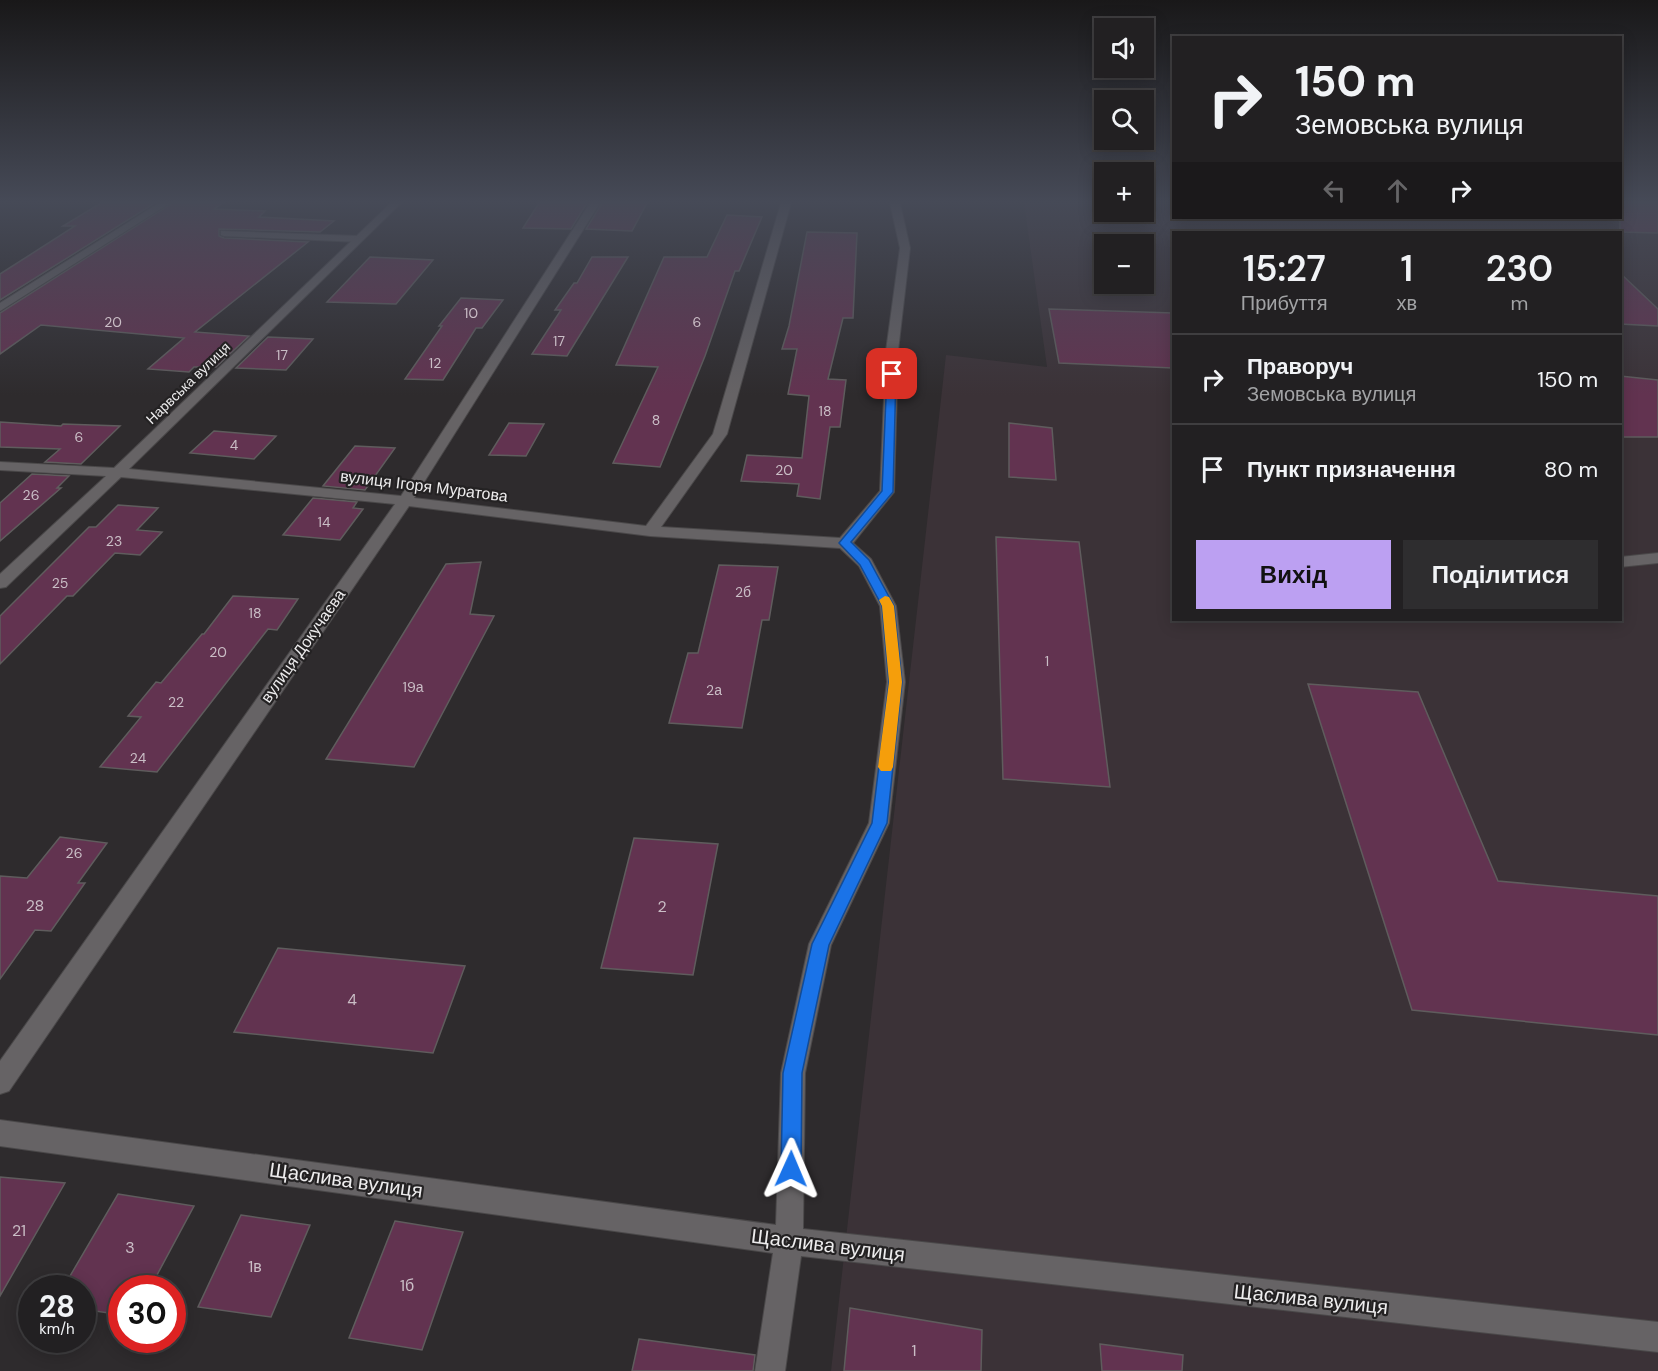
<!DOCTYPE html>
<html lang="uk">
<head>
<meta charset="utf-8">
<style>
  body { margin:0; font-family:"DM Sans",sans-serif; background:#2e2d2f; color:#f1f3f6; height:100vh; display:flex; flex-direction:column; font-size:22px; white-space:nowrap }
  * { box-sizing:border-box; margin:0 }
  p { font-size:20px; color:#a2a3a5 }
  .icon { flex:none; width:33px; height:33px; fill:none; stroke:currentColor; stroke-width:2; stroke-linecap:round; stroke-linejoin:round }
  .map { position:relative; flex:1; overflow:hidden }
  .drawer { position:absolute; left:1172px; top:231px; width:450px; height:390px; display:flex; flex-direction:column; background:#222022; border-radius:0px; box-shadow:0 3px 15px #0003,0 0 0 2px #3f3e40 }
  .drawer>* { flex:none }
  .banner { position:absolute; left:1172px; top:36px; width:450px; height:183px; border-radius:0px; box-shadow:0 3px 15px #0003,0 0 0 2px #3f3e40; background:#222022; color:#f1f3f6; overflow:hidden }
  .controls { position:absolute; left:1094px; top:18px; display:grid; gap:12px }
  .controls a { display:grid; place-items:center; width:60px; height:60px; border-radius:0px; background:#222022; box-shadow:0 3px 15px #0003,0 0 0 2px #3f3e40; font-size:30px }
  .speed { position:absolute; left:18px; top:1275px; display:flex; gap:12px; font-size:30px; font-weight:700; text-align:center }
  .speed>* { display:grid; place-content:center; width:78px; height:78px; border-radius:50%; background:#222022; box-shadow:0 3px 15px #0003,0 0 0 2px #3f3e40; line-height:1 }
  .speed small { font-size:15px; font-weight:400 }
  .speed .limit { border:9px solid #d22; background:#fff; color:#111 }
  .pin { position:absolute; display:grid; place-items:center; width:51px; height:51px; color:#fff; margin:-26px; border-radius:12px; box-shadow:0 3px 9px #0006 }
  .me { position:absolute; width:66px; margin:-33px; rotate:1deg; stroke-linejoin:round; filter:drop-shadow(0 0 4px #0008) }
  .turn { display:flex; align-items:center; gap:21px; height:126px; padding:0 24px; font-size:27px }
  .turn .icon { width:78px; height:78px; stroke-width:2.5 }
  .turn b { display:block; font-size:42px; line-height:51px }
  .lanes { display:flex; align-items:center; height:57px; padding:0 24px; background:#0003; justify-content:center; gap:30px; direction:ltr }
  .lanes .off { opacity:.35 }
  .eta { display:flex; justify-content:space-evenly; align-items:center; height:102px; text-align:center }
  .eta b { font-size:36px; font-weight:600; line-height:42px }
  .button { display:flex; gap:12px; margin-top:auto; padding:12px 24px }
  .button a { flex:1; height:69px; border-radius:0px; background:#bca0f2; color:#111; font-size:24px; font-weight:600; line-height:69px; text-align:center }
  .button a+a { background:#2e2d2f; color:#f1f3f6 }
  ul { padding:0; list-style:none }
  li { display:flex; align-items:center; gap:18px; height:90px; padding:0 24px; border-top:2px solid #3f3e40 }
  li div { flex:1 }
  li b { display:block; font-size:22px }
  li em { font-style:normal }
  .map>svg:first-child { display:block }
  .built { fill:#3b3237; fill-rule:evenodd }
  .building { fill:#623350; stroke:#5f5c5d; stroke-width:1.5 }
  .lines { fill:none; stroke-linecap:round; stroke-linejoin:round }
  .lane-casing { stroke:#4a4849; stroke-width:2 }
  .street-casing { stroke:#4a4849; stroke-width:2 }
  .lane { fill:#666365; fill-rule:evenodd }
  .street { fill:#666365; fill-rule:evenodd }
  .route { fill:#1a73e8; stroke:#114b97; stroke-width:1.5 }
  .slow { fill:#f59e0b }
  .labels { text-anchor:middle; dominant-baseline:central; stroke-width:4.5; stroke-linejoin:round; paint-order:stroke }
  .number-label { font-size:14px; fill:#cabec6 }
  .far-street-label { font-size:14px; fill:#edeced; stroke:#242223 }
  .street-label { font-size:16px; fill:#edeced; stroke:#242223 }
  .near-number-label { font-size:16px; fill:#cabec6 }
  .near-street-label { font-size:20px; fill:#edeced; stroke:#242223 }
</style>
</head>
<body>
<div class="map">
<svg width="1658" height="1371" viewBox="0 0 1658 1371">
  <rect width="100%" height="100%" fill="#2e2b2d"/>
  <path class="built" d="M 1024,203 L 1104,203 L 1104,212 L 1143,212 L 1143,203 L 1173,203 L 1173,218 L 1620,218 L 1620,203 L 1658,203 L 1658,1371 L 831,1371 L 946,355 L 1047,367 ZM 1173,232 L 1620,232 L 1620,620 L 1173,620 ZM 1104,244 L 1143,244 L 1143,284 L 1104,284 Z"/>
  <g class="building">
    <path d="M 101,203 L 155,203 L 0,300 L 0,274 L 75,226 L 63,226 Z"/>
    <path d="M 172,203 L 223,203 L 214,209 L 265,211 L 259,217 L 334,221 L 320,232 L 219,229 L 219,236 L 224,238 L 308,242 L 195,332 L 249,336 L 216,367 L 194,367 L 189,372 L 148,369 L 184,338 L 41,325 L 0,354 L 0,313 Z"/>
    <path d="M 539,203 L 587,203 L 571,229 L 523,228 Z"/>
    <path d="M 602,203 L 647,203 L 632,231 L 586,229 Z"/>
    <path d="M 1620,203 L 1658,203 L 1658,233 L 1620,232 Z"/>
    <path d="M 727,215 L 762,217 L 739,271 L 735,271 L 705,356 L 660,467 L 613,463 L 658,367 L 616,365 L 664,257 L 707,257 Z"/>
    <path d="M 807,232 L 857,233 L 853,318 L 843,318 L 828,379 L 846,380 L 840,427 L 830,427 L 820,499 L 797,496 L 799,484 L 741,481 L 747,455 L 802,458 L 809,396 L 788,394 L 797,349 L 782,349 L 789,326 Z"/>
    <path d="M 370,257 L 433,260 L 396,304 L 327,302 Z"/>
    <path d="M 592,257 L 628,257 L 567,356 L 532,354 L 561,310 L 555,310 L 574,283 L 577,283 Z"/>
    <path d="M 1620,273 L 1658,309 L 1658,326 L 1620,324 Z"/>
    <path d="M 461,298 L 503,300 L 482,328 L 476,328 L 443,380 L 405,379 L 442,326 L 439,326 Z"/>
    <path d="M 1049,309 L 1173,313 L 1173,368 L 1059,363 Z"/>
    <path d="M 268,337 L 313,339 L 286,370 L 236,368 Z"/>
    <path d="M 1620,376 L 1658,380 L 1658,437 L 1620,437 Z"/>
    <path d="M 0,422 L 61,426 L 63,424 L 120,426 L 81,464 L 45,462 L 60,449 L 0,447 Z"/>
    <path d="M 509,423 L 544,424 L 526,456 L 489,455 Z"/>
    <path d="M 1009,423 L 1052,428 L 1056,480 L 1009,477 Z"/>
    <path d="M 214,431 L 276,436 L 254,459 L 190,453 Z"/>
    <path d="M 355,446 L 395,448 L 365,490 L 323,486 Z"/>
    <path d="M 32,474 L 69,476 L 57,488 L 61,488 L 0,541 L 0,503 Z"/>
    <path d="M 313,498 L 357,502 L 353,508 L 363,509 L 340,540 L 283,535 Z"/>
    <path d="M 118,505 L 158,508 L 137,530 L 162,532 L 140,555 L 115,553 L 73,596 L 67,596 L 0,664 L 0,616 L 89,527 L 96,527 Z"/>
    <path d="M 996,537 L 1079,542 L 1110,787 L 1003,779 Z"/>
    <path d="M 481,562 L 470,614 L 494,616 L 414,767 L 326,759 L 446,564 Z"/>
    <path d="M 719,565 L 778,567 L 769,620 L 762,620 L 742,728 L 669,723 L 688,653 L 698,653 Z"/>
    <path d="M 233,596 L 298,599 L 277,630 L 268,629 L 157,772 L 100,767 L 141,717 L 128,716 L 156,682 L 161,683 L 202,634 L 204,634 Z"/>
    <path d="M 1308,684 L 1418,692 L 1498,881 L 1658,896 L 1658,1035 L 1412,1010 Z"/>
    <path d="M 60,837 L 107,843 L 78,883 L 85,883 L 51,931 L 35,930 L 0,979 L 0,876 L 27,878 Z"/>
    <path d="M 634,838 L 718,844 L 693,975 L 601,968 Z"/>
    <path d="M 278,948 L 465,966 L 433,1053 L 234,1032 Z"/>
    <path d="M 0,1177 L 65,1183 L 0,1296 Z"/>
    <path d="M 118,1194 L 194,1206 L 150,1288 L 122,1288 L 122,1315 L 82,1309 L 82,1288 L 63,1288 Z"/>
    <path d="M 241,1215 L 310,1225 L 271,1317 L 198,1307 Z"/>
    <path d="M 395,1221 L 463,1232 L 422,1350 L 349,1338 Z"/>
    <path d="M 850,1308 L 982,1330 L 981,1371 L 844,1371 Z"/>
    <path d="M 639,1339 L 755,1355 L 753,1371 L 632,1371 Z"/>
    <path d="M 1100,1344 L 1183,1355 L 1182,1371 L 1102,1371 Z"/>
  </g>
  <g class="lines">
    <g class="lane-casing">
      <path id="lane" d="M 221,231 L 359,236 L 363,239 L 359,242 L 224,236 L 221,235 Z"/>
    </g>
    <g class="street-casing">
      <g id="street">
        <path d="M 159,203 L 170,203 L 0,311 L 0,303 Z"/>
        <path d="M 391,203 L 401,203 L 129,469 L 401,496 L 590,203 L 600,203 L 414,498 L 646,526 L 713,434 L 781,203 L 791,203 L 727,434 L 661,527 L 840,538 L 880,491 L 886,351 L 900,248 L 890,203 L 900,203 L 910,248 L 898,351 L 894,492 L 853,543 L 871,559 L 896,606 L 905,682 L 889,823 L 831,945 L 805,1073 L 803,1229 L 1658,1322 L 1658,1352 L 801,1256 L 785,1371 L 755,1371 L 773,1253 L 0,1146 L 0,1120 L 776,1225 L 781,1073 L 809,944 L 869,823 L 887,682 L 880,606 L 859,566 L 840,548 L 650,536 L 409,506 L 9,1091 L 0,1094 L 0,1061 L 395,504 L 121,477 L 6,587 L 0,588 L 0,574 L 106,476 L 0,470 L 0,462 L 114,468 Z"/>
        <path d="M 1658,553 L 1658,563 L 1620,567 L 1620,557 Z"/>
      </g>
    </g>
    <use href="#lane" class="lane"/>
    <use href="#street" class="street"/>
  </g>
  <linearGradient id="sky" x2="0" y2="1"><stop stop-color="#191819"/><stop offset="0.51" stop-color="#464a57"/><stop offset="1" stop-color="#464a57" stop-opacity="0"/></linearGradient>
  <rect width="1658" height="395" fill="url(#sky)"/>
  <path class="route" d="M 892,371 L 896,374 L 893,492 L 851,542 L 869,560 L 894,606 L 902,682 L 887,823 L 829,945 L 802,1073 L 801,1169 L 798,1176 L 791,1179 L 784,1176 L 781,1169 L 783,1073 L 812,944 L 872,823 L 889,682 L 882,606 L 860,565 L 839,543 L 882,491 L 887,374 Z"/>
  <path class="slow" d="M 885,596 L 889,597 L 894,606 L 902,682 L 893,767 L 891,771 L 881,771 L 878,767 L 889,682 L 882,606 L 879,600 Z"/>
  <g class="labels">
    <g class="number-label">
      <text x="471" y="313">10</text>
      <text x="113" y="322">20</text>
      <text x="697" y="322">6</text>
      <text x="559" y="341">17</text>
      <text x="282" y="355">17</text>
      <text x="435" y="363">12</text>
      <text x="825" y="411">18</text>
      <text x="656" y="420">8</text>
      <text x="79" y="437">6</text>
      <text x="234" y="445">4</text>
      <text x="784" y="470">20</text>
      <text x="31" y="495">26</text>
      <text x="324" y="522">14</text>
      <text x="114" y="541">23</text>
      <text x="60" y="583">25</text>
      <text x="743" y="592">2б</text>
      <text x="255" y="613">18</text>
      <text x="218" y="652">20</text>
      <text x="1047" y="661">1</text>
      <text x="413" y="687">19а</text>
      <text x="714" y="690">2а</text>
      <text x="176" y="702">22</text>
      <text x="138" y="758">24</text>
      <text x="74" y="853">26</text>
    </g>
    <g class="far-street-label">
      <text transform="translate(188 383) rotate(-44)">Нарвська вулиця</text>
    </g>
    <g class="street-label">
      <text transform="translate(424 486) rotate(7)">вулиця Ігоря Муратова</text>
      <text transform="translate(303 646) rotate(-55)">вулиця Докучаєва</text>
    </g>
    <g class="near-number-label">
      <text x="35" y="905">28</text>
      <text x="662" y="906">2</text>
      <text x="352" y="999">4</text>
      <text x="19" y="1230">21</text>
      <text x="130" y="1247">3</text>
      <text x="255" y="1266">1в</text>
      <text x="407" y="1285">1б</text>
      <text x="914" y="1350">1</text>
    </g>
    <g class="near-street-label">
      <text transform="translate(346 1180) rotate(8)">Щаслива вулиця</text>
      <text transform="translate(828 1245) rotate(7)">Щаслива вулиця</text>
      <text transform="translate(1311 1299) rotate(6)">Щаслива вулиця</text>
    </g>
  </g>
</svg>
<div class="controls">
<a><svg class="icon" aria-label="sound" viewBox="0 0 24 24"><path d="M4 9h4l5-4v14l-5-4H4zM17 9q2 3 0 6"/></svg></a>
<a><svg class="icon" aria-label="search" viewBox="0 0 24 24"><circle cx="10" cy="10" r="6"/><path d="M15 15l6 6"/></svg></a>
<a>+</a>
<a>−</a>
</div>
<div class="speed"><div>28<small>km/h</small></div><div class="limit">30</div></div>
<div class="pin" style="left:892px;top:374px;background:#d93025"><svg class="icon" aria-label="arrive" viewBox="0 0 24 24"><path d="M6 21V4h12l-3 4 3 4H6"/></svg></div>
<svg class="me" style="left:791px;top:1169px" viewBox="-20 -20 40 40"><path d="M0-17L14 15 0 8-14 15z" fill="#1a73e8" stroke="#fff" stroke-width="4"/></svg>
<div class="banner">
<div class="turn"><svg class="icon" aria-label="right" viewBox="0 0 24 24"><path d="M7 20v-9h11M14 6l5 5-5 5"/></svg><div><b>150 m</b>Земовська вулиця</div></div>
<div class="lanes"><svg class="icon off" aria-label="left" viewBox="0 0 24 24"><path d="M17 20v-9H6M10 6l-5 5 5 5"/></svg><svg class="icon off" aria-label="ahead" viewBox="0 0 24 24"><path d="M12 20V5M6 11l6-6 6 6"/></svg><svg class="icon" aria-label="right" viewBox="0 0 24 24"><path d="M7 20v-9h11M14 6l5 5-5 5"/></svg></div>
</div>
<section class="drawer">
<div class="eta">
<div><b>15:27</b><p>Прибуття</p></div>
<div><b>1</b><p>хв</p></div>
<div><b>230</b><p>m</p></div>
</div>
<ul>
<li><svg class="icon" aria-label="right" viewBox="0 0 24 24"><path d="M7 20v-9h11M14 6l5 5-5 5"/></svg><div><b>Праворуч</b><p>Земовська вулиця</p></div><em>150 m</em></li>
<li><svg class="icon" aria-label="arrive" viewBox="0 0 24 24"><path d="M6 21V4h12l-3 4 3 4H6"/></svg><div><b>Пункт призначення</b></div><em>80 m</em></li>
</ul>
<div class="button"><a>Вихід</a><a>Поділитися</a></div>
</section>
</div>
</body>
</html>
